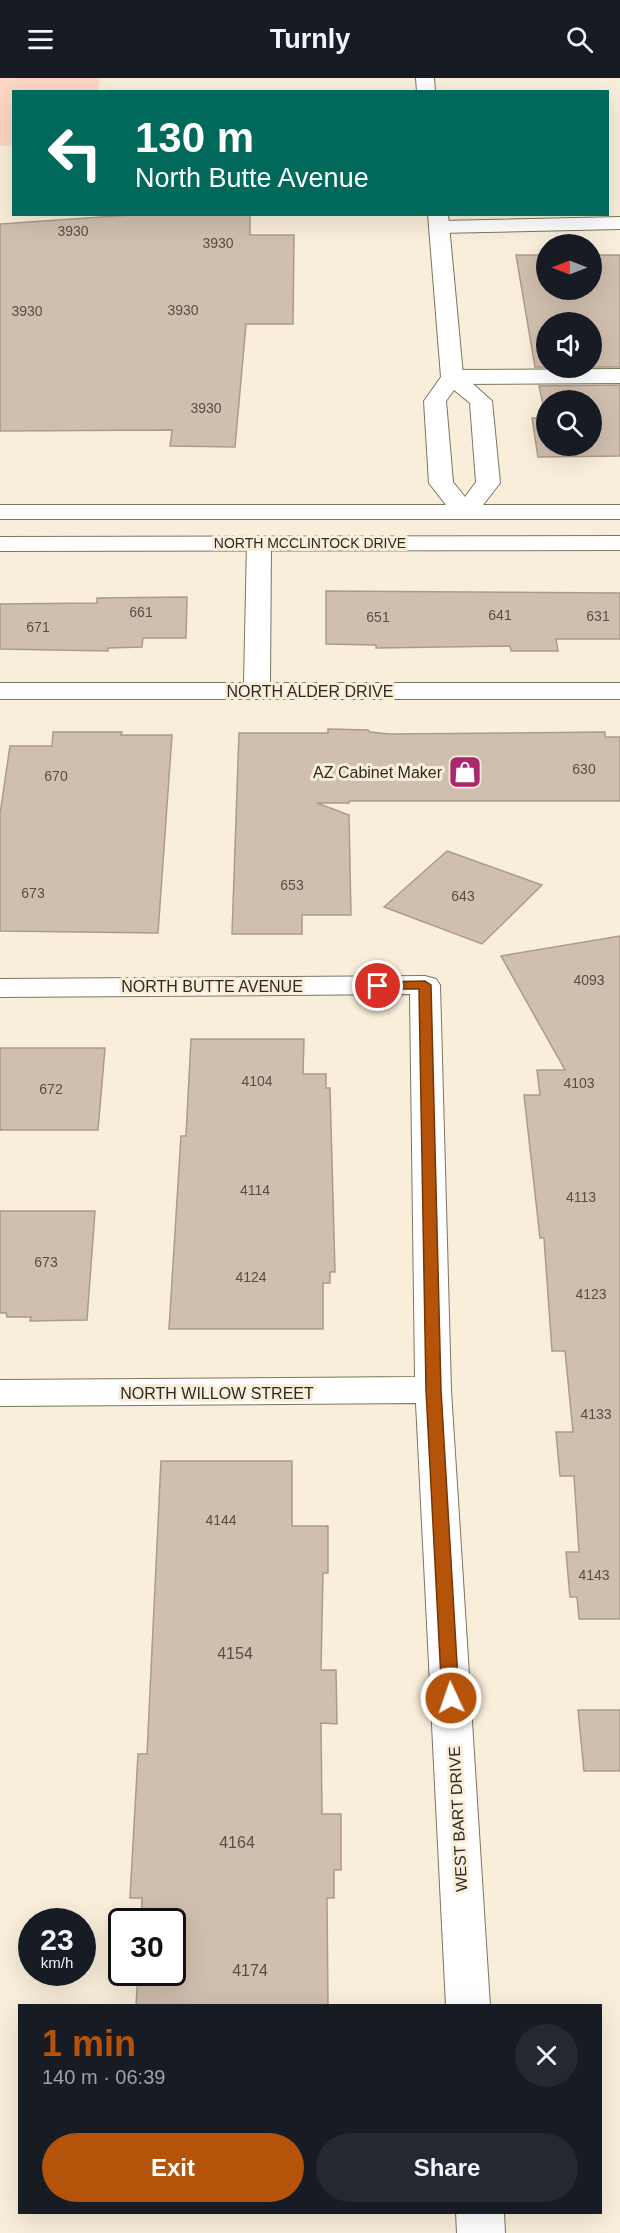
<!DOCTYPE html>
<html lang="en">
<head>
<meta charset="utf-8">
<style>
  body { margin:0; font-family:Helvetica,sans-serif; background:#242831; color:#f1f3f6; height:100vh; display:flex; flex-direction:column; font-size:22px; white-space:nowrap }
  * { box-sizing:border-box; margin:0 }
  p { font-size:20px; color:#9ea1a6 }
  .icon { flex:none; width:33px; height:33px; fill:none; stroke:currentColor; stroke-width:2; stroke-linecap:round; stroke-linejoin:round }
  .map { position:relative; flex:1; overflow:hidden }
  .details { position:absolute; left:18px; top:1926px; width:584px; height:210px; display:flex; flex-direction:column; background:#171b24; border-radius:0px; box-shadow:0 6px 24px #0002 }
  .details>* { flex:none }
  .hud { position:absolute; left:12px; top:12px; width:597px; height:126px; border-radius:0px; box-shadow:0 6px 24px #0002; background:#00695c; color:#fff; overflow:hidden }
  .needle { width:39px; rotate:270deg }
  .controls { position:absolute; left:536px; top:156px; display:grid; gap:12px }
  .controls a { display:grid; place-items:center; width:66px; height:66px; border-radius:50%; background:#171b24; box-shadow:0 6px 24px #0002; font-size:30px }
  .speed { position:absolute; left:18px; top:1830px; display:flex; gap:12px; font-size:30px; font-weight:700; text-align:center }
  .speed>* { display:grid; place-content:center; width:78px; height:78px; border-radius:50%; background:#171b24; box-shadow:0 6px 24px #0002; line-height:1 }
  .speed small { font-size:15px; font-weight:400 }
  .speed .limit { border:3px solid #111; border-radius:9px; background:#fff; color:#111 }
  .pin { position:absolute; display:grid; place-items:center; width:51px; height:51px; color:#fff; margin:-26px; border:3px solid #fff; border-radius:50%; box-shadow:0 2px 6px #0007 }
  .me { position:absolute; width:66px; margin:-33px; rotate:357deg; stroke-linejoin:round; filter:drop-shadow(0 0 4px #0008) }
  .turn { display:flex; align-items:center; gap:21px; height:126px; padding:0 24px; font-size:27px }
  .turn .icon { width:78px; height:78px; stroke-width:2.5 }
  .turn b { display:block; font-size:42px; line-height:51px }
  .round { display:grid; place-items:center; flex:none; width:63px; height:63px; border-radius:32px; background:#242831 }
  .headline { display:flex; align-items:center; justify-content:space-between; height:102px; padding:0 24px }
  h1 { font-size:36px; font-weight:800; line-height:45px; color:#b45309 }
  .primary-button { display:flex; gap:12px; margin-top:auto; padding:12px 24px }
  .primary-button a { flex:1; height:69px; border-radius:36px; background:#b45309; color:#fff; font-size:24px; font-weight:800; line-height:69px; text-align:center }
  .primary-button a+a { background:#242831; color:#f1f3f6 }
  header { display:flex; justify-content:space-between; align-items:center; height:78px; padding:0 24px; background:#171b24; font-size:27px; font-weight:800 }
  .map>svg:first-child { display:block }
  .green { fill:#fcd7c5 }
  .building { fill:#d0bfaf; stroke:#ab9b8c; stroke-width:1.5; fill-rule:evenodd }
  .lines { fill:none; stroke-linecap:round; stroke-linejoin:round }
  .street-casing { stroke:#7d7462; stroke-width:2 }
  .secondary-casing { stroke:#7d7462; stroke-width:2 }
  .street { fill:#fff; fill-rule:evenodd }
  .secondary { fill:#fff; fill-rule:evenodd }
  .route { fill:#b45309; stroke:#753606; stroke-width:1.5 }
  .labels { text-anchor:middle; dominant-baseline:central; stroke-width:6; stroke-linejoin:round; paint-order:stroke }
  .number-label { font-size:14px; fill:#564f46 }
  .far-street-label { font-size:14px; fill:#2e2a23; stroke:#f9eeda }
  .street-label { font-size:16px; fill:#2e2a23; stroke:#f9eeda }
  .poi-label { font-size:16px; fill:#2e2a23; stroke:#f9eeda; text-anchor:end }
  .near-number-label { font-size:16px; fill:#564f46 }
</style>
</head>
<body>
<header><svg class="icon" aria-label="menu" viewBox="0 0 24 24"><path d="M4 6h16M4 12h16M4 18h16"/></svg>Turnly<svg class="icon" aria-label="search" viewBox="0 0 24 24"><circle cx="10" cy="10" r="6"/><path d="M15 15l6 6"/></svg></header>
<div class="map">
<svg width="620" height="2155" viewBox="0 0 620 2155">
  <rect width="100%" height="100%" fill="#f9eeda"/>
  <path class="green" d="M 0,0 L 100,0 L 98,13 L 14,14 L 13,68 L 0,68 Z"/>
  <g class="building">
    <path d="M 145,136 L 250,136 L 250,157 L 294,157 L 293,246 L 246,246 L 235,369 L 170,368 L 172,352 L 0,353 L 0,146 Z"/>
    <path d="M 516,177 L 546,177 L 546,212 L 591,212 L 591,177 L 620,177 L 620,289 L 591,289 L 591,244 L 546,244 L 546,289 L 535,289 Z"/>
    <path d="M 620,307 L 620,378 L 538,379 L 532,340 L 546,340 L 539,308 ZM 546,322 L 591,322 L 591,368 L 546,368 Z"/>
    <path d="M 326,513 L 620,515 L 620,561 L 556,561 L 558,573 L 511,573 L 510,568 L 376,570 L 376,567 L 326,566 Z"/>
    <path d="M 187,519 L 186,560 L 143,560 L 142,569 L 108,570 L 108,573 L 0,571 L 0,526 L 97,525 L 97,520 Z"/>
    <path d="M 328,651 L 368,652 L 370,654 L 389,656 L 605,654 L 605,659 L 620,659 L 620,723 L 349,723 L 349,725 L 317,725 L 349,737 L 351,837 L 302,837 L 302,856 L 232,856 L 239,655 L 328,655 Z"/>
    <path d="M 53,654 L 122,654 L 121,657 L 172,657 L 158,855 L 0,853 L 0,736 L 10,668 L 52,668 Z"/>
    <path d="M 447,773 L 542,807 L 482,866 L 384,829 Z"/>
    <path d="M 620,858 L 620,1541 L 579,1541 L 577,1519 L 570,1519 L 566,1474 L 579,1474 L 574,1398 L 560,1398 L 556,1354 L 573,1354 L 565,1273 L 552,1273 L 544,1160 L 540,1160 L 524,1017 L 540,1017 L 537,992 L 565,992 L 501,878 Z"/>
    <path d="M 191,961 L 304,961 L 303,996 L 326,996 L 326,1010 L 330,1010 L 335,1194 L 330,1194 L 330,1205 L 323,1205 L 323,1251 L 169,1251 L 181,1058 L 186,1058 Z"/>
    <path d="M 0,970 L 105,970 L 98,1052 L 0,1052 Z"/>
    <path d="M 0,1133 L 95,1133 L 87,1242 L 30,1243 L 31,1239 L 7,1239 L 6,1235 L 0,1235 Z"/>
    <path d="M 161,1383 L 292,1383 L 292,1448 L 328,1448 L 328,1495 L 323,1495 L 321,1592 L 336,1592 L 337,1646 L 321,1645 L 322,1736 L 341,1736 L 341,1792 L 334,1792 L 334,1820 L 327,1820 L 328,1928 L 136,1928 L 138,1894 L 172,1894 L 172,1844 L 141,1844 L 142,1820 L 130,1820 L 138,1676 L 147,1676 Z"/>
    <path d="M 578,1632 L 620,1632 L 620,1693 L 584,1693 Z"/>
  </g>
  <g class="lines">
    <g class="street-casing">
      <g id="street">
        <path d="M 620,139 L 620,151 L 439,155 L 432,153 L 429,149 L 432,145 L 439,143 Z"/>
        <path d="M 620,291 L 620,305 L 452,306 L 444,304 L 441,299 L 444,294 L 452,292 Z"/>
        <path d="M 259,458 L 268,460 L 271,465 L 270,605 L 620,605 L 620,621 L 0,621 L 0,605 L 244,605 L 247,465 L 250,460 Z"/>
        <path d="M 425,898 L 436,901 L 440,907 L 451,1312 L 490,1928 L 446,1928 L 416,1325 L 0,1328 L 0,1302 L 415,1299 L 410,916 L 0,919 L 0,901 Z"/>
        <path d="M 456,2134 L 504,2134 L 505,2155 L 457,2155 Z"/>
      </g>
    </g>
    <g class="secondary-casing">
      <g id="secondary">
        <path d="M 416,0 L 434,0 L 435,14 L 417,14 Z"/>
        <path d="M 428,136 L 448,136 L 463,297 L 492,323 L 500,405 L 483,427 L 620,427 L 620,441 L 0,441 L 0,427 L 446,427 L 429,405 L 424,323 L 441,299 ZM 454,312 L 470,325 L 476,404 L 465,419 L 453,404 L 446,323 Z"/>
        <path d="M 620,458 L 620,472 L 0,473 L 0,459 Z"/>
      </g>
    </g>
    <use href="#street" class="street"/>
    <use href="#secondary" class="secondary"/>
  </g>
  <path class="route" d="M 425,903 L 431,907 L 441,1312 L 459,1620 L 457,1625 L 445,1625 L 442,1620 L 426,1312 L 419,911 L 378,911 L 371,908 L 378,904 Z"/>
  <defs>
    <g id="shop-square" transform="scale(1.725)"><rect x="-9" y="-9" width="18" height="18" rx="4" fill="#ac276e" stroke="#f9eeda"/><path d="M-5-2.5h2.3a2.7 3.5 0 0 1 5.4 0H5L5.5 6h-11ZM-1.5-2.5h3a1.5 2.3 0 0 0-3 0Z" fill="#fff"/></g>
  </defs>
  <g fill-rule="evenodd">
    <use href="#shop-square" x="465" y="694"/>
  </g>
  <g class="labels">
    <g class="number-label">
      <text x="73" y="153">3930</text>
      <text x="218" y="165">3930</text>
      <text x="183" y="232">3930</text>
      <text x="27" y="233">3930</text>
      <text x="206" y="330">3930</text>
      <text x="141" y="534">661</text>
      <text x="500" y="537">641</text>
      <text x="598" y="538">631</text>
      <text x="378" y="539">651</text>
      <text x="38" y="549">671</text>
      <text x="584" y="691">630</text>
      <text x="56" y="698">670</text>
      <text x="292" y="807">653</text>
      <text x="33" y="815">673</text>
      <text x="463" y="818">643</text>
      <text x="589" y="902">4093</text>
      <text x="257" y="1003">4104</text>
      <text x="579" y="1005">4103</text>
      <text x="51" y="1011">672</text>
      <text x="255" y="1112">4114</text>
      <text x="581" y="1119">4113</text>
      <text x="46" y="1184">673</text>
      <text x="251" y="1199">4124</text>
      <text x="591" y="1216">4123</text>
      <text x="596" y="1336">4133</text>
      <text x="221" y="1442">4144</text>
      <text x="594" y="1497">4143</text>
    </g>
    <g class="far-street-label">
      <text x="310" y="465">NORTH MCCLINTOCK DRIVE</text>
    </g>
    <g class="street-label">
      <text x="310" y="613">NORTH ALDER DRIVE</text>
      <text x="212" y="908">NORTH BUTTE AVENUE</text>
      <text x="217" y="1315">NORTH WILLOW STREET</text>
      <text transform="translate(458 1741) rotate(-93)">WEST BART DRIVE</text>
    </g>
    <g class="poi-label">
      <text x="442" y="694">AZ Cabinet Maker</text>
    </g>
    <g class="near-number-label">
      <text x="235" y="1575">4154</text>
      <text x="237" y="1764">4164</text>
      <text x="250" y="1892">4174</text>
    </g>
  </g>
</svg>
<div class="controls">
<a><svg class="needle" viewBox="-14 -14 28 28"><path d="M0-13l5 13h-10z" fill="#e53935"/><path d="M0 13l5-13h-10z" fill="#9ea1a6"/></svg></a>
<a><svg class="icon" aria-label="sound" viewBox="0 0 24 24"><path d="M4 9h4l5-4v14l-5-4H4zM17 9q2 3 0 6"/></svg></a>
<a><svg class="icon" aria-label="search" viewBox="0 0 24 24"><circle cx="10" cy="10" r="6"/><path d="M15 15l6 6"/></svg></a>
</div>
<div class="speed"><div>23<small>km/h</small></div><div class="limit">30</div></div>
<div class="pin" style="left:378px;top:908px;background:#d93025"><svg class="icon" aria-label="arrive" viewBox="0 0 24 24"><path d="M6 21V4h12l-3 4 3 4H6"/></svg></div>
<svg class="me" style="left:451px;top:1620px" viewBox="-20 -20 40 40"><circle r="17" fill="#b45309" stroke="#fff" stroke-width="3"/><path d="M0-11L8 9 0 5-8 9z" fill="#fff"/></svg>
<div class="hud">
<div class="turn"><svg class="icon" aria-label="left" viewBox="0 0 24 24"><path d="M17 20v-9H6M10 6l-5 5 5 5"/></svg><div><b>130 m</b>North Butte Avenue</div></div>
</div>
<section class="details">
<div class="headline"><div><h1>1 min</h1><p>140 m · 06:39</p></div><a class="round"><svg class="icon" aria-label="close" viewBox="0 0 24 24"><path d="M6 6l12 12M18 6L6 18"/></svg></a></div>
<div class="primary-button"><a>Exit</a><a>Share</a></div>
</section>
</div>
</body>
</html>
